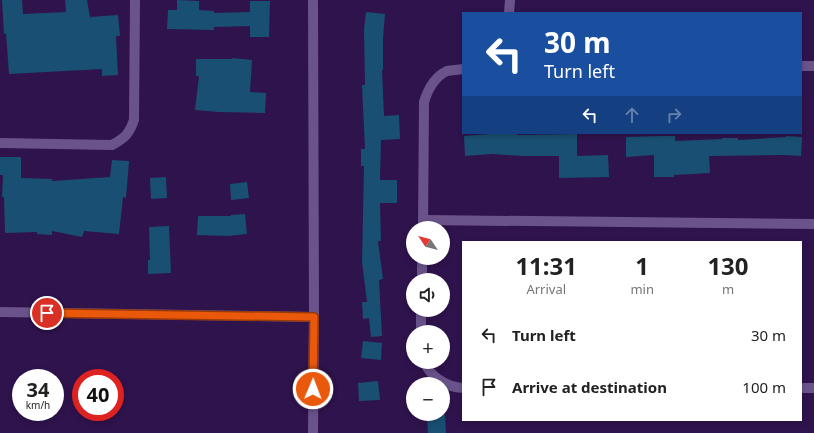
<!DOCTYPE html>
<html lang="en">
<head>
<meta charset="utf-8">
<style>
  body { margin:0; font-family:"Noto Sans",sans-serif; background:#f6f6f6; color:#222; height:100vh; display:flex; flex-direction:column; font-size:15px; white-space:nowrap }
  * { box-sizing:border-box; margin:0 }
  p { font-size:13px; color:#767676 }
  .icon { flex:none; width:22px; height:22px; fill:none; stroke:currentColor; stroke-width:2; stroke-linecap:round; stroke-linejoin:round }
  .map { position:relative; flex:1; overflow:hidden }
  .panel { position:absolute; left:462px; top:241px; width:340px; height:180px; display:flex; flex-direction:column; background:#fff; border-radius:0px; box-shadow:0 2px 6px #0003 }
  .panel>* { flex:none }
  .guide { position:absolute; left:462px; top:12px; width:340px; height:122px; border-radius:0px; box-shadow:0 2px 6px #0003; background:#1a4fa0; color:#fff; overflow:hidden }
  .needle { width:26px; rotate:305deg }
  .controls { position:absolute; left:406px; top:221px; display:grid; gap:8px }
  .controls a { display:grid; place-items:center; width:44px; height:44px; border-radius:50%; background:#fff; box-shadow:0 2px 6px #0003; font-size:20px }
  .speed { position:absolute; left:12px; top:369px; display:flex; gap:8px; font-size:20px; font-weight:700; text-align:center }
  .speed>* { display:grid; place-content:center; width:52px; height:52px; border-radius:50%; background:#fff; box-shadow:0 2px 6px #0003; line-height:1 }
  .speed small { font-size:10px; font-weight:400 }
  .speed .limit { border:6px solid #d22; background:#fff; color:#111 }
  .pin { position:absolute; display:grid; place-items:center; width:34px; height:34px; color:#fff; margin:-17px; border:2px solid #fff; border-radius:50%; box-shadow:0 1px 4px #0007 }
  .me { position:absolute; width:44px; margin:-22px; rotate:1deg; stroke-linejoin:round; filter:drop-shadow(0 0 3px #0008) }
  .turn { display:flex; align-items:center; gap:14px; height:84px; padding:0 16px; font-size:18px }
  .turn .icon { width:52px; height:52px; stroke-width:2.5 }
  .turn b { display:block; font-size:28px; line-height:34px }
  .lanes { display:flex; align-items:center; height:38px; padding:0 16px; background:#0003; justify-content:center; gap:20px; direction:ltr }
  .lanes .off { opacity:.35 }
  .eta { display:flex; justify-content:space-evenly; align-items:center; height:68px; text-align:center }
  .eta b { font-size:24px; font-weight:700; line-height:28px }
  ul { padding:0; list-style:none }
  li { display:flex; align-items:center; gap:12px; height:52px; padding:0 16px }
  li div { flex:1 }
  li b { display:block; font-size:15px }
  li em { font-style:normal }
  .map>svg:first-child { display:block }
  .building { fill:#194f72 }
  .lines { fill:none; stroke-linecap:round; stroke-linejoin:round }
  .minor { stroke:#6a538b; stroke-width:10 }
  .tertiary { stroke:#6a538b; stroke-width:10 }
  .route-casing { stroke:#983908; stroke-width:10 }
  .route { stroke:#ea580c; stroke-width:7 }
</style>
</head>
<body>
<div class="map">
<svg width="814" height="433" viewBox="0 0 814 433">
  <rect width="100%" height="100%" fill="#2f134d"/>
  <g class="building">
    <path d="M 2,0 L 22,0 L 23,14 L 66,12 L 65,0 L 87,0 L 90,17 L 118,15 L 120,36 L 116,36 L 118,75 L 102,76 L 102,69 L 9,74 L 6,33 L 4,34 Z"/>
    <path d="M 177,0 L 199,1 L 199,10 L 214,11 L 214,13 L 250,12 L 250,1 L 270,1 L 269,37 L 250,37 L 250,26 L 214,27 L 214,30 L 167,29 L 168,10 L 177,10 Z"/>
    <path d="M 366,12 L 385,14 L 383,38 L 383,70 L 382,70 L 384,116 L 399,115 L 400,139 L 381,140 L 380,180 L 397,180 L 397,203 L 380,203 L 381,241 L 378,241 L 383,279 L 379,280 L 382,336 L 371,337 L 369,318 L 363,319 L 362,302 L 367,302 L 362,262 L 364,166 L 361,166 L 361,149 L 365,149 L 362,85 L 365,85 L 364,29 Z"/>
    <path d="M 232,58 L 252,60 L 250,92 L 266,93 L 265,113 L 219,112 L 195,110 L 199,76 L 196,76 L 196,59 L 232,59 Z"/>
    <path d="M 502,133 L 518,134 L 517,135 L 577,134 L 577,156 L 608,155 L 609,177 L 559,178 L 559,156 L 523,156 L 492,154 L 465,156 L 464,136 Z"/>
    <path d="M 662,136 L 675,136 L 675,141 L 722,139 L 722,138 L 738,138 L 738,140 L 786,137 L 786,136 L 802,137 L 801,156 L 783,155 L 709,156 L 710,173 L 674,175 L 674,177 L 654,177 L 654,155 L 626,157 L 626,137 Z"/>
    <path d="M 0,157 L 21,157 L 21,178 L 52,179 L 52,181 L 110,177 L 112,160 L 129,161 L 126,198 L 123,197 L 119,234 L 84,231 L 82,237 L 52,231 L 52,235 L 37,234 L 37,232 L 5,233 L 4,197 L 2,197 L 3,175 L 0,175 Z"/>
    <path d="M 166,177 L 167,198 L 151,199 L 150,178 Z"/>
    <path d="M 247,182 L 249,198 L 231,200 L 230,184 Z"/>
    <path d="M 245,214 L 247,234 L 228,236 L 197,235 L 198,216 L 231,216 L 231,215 Z"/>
    <path d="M 169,226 L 171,273 L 148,274 L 148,260 L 150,260 L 149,227 Z"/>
    <path d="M 363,341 L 382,343 L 381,360 L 361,358 Z"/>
    <path d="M 378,381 L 380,400 L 359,401 L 358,383 Z"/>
    <path d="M 445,415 L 446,433 L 428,433 L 427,416 Z"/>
  </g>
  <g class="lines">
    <g class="minor">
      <path d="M 509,13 L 510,0"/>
      <path d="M 801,66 L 814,66"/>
      <path d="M 0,143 L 112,145 C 125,138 129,134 134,120 L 135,0"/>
      <path d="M 423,220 L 814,224"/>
      <path d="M 423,228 L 424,102 C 428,89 434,77 447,71 C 452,70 458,70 463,69"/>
      <path d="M 422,280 L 422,258"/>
      <path d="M 0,312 L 314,317"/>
      <path d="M 421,332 L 421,310"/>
      <path d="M 424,362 C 431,377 446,387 463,388"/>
      <path d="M 801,388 L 814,388"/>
    </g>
    <path class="tertiary" d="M 313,433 L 314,317 L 313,0"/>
  </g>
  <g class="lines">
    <g class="route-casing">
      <path id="route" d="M 47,313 L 314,317 L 313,389"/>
    </g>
    <use href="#route" class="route"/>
  </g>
</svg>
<div class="controls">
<a><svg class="needle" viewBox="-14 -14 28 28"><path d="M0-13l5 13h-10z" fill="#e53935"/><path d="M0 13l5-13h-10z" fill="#767676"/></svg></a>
<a><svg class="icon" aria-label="sound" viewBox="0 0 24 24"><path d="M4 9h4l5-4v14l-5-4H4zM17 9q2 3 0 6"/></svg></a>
<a>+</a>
<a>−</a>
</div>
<div class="speed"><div>34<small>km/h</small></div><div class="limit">40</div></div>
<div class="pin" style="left:47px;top:313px;background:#d93025"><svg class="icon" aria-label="arrive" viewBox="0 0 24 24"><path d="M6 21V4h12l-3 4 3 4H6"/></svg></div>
<svg class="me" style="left:313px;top:389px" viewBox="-20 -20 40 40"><circle r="17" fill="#ea580c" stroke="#fff" stroke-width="3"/><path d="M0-11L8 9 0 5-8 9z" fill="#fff"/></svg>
<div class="guide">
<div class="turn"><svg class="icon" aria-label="left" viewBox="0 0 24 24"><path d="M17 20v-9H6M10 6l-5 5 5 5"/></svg><div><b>30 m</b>Turn left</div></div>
<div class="lanes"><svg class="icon" aria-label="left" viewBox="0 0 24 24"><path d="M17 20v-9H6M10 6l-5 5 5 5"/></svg><svg class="icon off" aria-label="ahead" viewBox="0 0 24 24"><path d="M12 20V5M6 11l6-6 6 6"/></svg><svg class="icon off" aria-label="right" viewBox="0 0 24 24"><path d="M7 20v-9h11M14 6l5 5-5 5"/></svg></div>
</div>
<section class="panel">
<div class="eta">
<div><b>11:31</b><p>Arrival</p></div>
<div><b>1</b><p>min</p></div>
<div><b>130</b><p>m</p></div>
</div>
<ul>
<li><svg class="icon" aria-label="left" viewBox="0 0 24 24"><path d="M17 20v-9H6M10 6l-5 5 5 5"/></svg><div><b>Turn left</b></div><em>30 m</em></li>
<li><svg class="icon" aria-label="arrive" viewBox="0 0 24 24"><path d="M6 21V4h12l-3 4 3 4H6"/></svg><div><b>Arrive at destination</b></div><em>100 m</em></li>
</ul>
</section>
</div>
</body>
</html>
